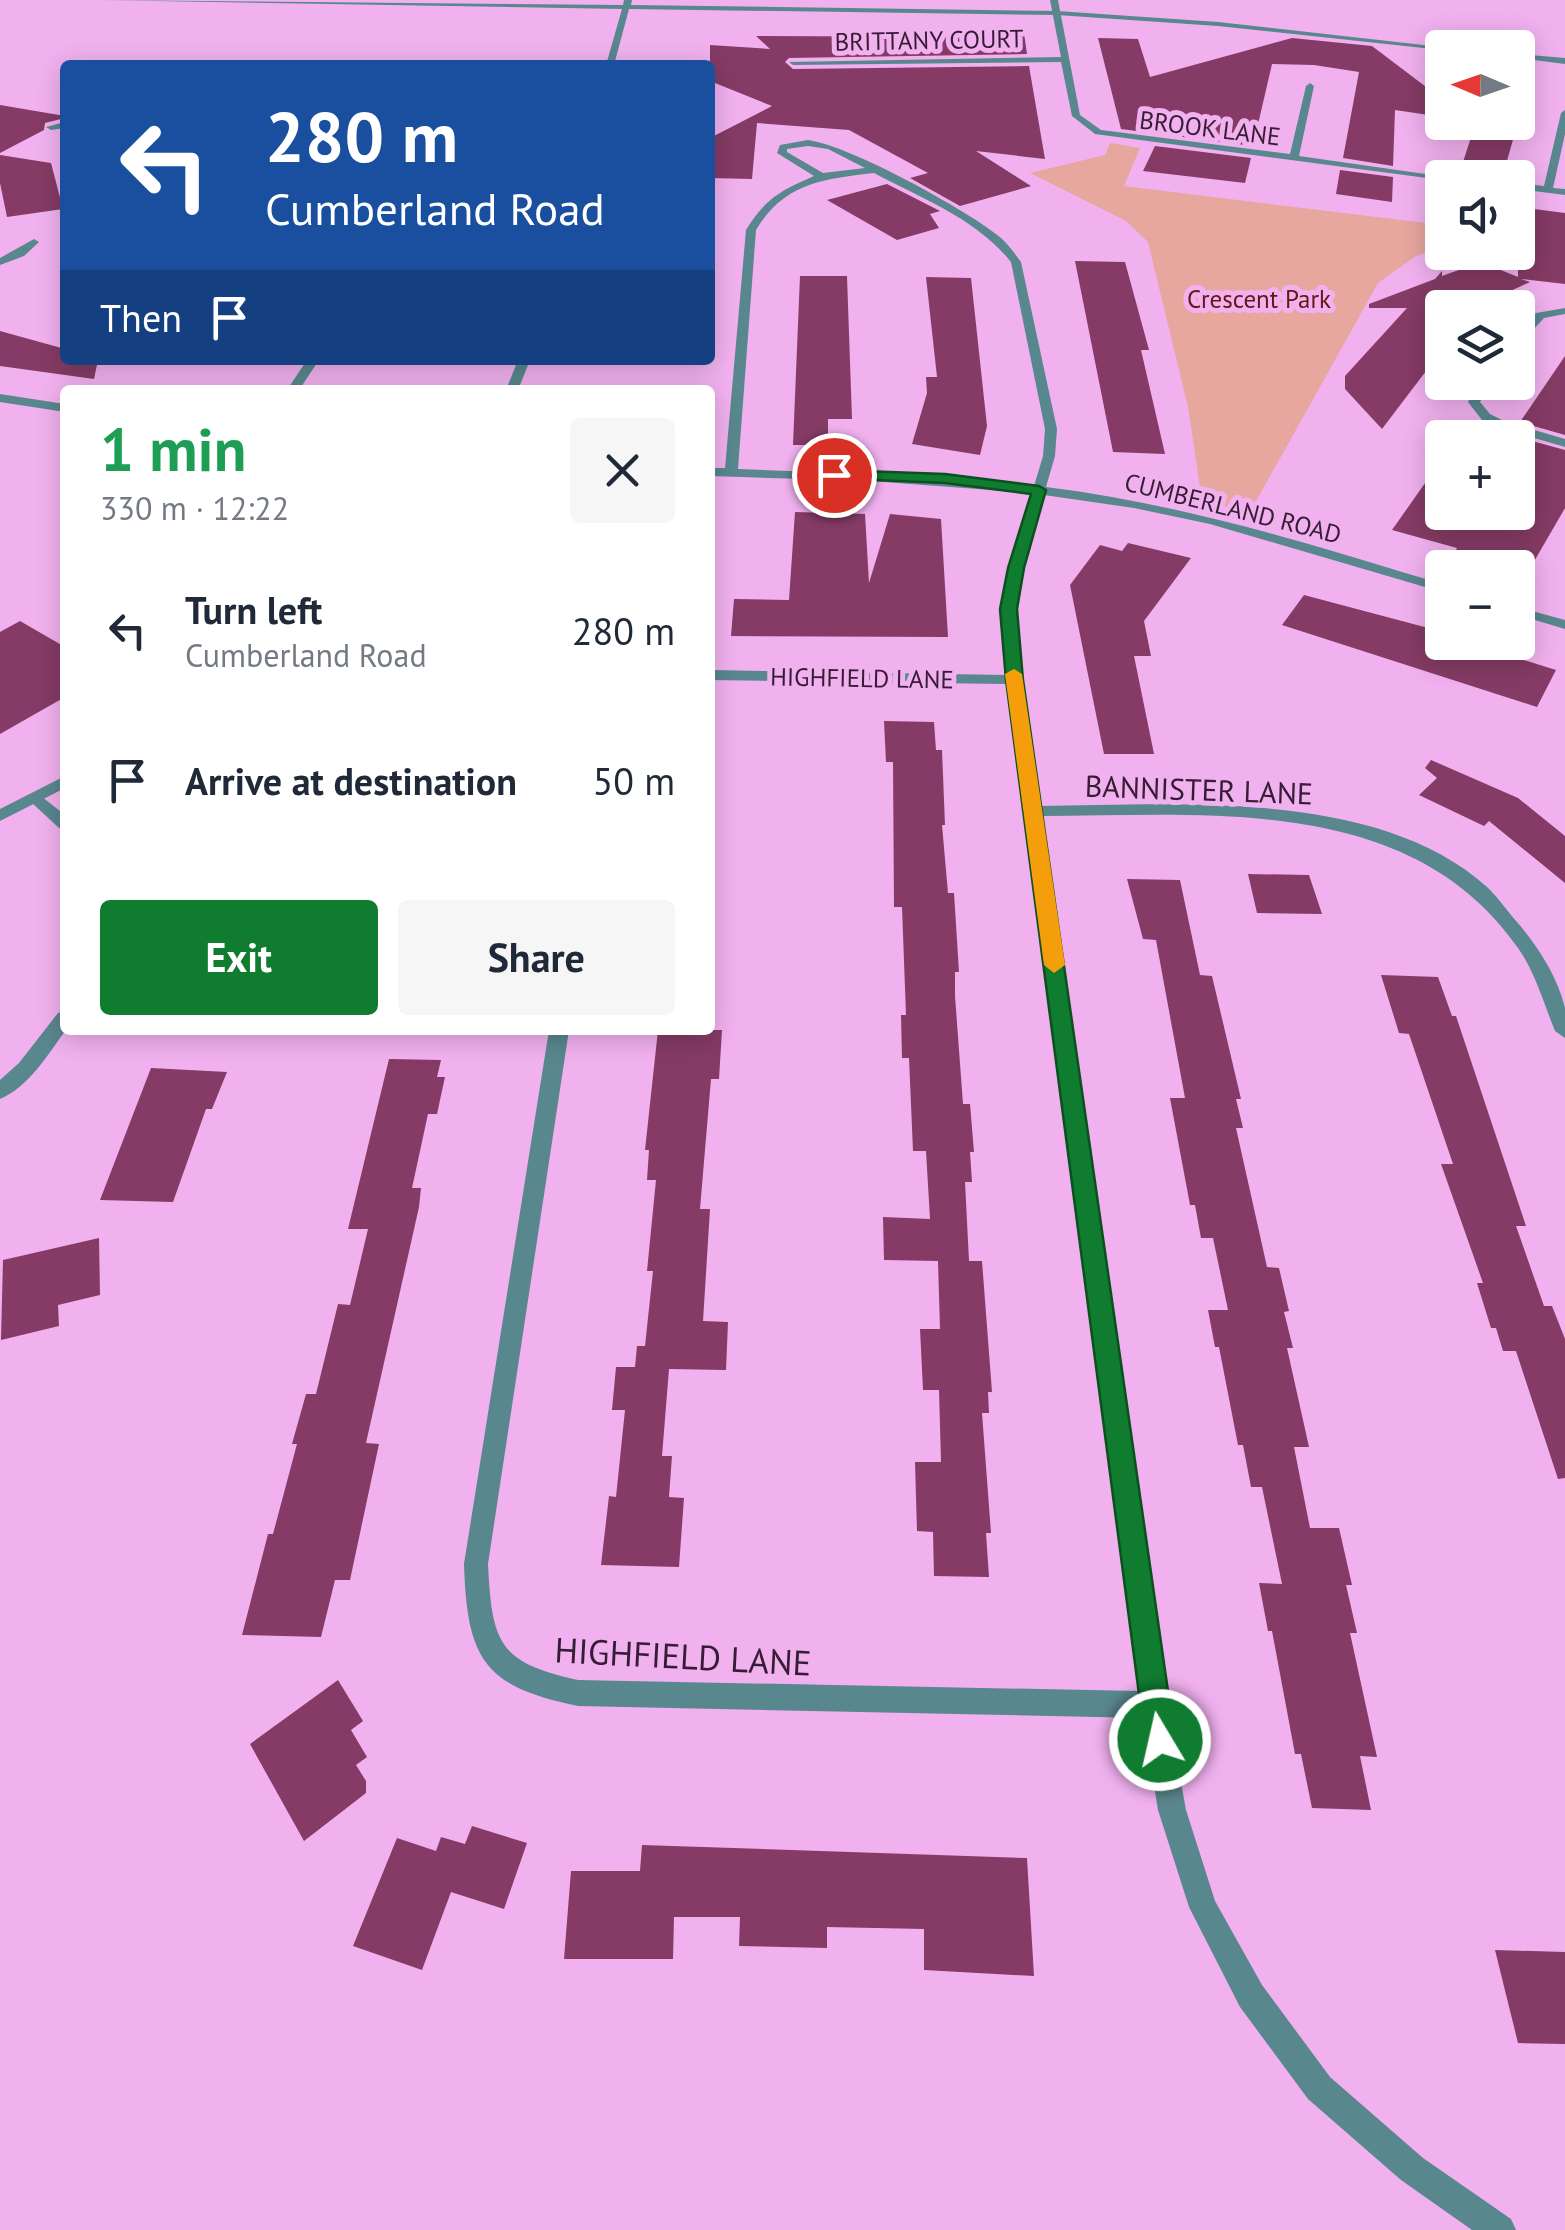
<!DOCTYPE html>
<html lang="en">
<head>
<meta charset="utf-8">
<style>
  body { margin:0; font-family:"PT Sans",sans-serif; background:#f6f6f7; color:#1f2937; height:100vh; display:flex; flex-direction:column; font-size:38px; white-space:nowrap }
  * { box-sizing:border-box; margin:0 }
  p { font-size:32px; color:#747a83 }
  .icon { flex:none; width:55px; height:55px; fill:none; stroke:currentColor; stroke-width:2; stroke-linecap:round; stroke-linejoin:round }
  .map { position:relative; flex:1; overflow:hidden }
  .drawer { position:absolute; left:60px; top:385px; width:655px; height:650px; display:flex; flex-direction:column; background:#fff; border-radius:10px; box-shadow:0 5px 25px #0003 }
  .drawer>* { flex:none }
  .banner { position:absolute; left:60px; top:60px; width:655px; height:305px; border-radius:10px; box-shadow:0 5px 25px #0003; background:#1a4fa0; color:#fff; overflow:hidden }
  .needle { width:65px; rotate:272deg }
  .tools { position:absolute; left:1425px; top:30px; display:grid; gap:20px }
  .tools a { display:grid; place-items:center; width:110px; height:110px; border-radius:10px; background:#fff; box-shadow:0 5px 25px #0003; font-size:50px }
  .pin { position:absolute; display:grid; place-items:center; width:85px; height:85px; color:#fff; margin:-42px; border:5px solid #fff; border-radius:50%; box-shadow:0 2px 10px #0007 }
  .me { position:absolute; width:110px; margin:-55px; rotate:351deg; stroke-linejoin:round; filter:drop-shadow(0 0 8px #0008) }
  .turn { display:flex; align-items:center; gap:35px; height:210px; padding:0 40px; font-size:45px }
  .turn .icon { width:130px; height:130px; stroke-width:2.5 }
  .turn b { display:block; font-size:70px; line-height:85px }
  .then { display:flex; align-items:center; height:95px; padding:0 40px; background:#0003; gap:20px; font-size:38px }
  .round { display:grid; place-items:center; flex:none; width:105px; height:105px; border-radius:10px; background:#f6f6f7 }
  .overview { display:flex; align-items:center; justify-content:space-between; height:170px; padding:0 40px }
  h1 { font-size:60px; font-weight:600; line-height:75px; color:#1e9e55 }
  .cta { display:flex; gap:20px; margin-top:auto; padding:20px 40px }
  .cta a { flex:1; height:115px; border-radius:10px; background:#107c30; color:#fff; font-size:40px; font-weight:600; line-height:115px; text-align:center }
  .cta a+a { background:#f6f6f7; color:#1f2937 }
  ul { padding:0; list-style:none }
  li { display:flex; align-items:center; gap:30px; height:150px; padding:0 40px }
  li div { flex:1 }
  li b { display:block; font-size:38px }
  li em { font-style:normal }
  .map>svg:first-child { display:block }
  .green { fill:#e7a69e }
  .building { fill:#853b65 }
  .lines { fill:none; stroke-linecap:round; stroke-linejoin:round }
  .minor { fill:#59878e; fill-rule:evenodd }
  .tertiary { fill:#59878e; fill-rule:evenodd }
  .route { fill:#107c30; stroke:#0a511f; stroke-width:2.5 }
  .slow { fill:#f59e0b }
  .labels { text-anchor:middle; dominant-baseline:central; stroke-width:10; stroke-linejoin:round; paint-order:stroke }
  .far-street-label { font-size:25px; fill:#361d35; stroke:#f1b1ef }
  .far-park-label { font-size:25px; fill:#661512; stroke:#f1b1ef }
  .street-label { font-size:30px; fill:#361d35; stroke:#f1b1ef }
  .near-street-label { font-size:35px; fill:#361d35; stroke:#f1b1ef }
</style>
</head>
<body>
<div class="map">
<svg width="1565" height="2230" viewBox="0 0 1565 2230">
  <rect width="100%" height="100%" fill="#f1b1ef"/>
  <path class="green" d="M 1110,143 L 1140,148 L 1124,186 L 1442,225 L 1442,247 L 1416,256 L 1378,283 L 1250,512 L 1202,501 L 1188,407 L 1148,242 L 1126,221 L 1030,173 L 1105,155 Z"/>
  <g class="building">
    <path d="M 983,32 L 1024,33 L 1027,54 L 789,58 L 785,62 L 793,69 L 1029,66 L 1045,159 L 976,151 L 1031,186 L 960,206 L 910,178 L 928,173 L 849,130 L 757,123 L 752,179 L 710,178 L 710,138 L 772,106 L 710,81 L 710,45 L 770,49 L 756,36 L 983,37 Z"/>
    <path d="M 1098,38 L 1138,39 L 1150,77 L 1292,38 L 1372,46 L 1442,99 L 1442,117 L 1395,110 L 1393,166 L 1343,158 L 1359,72 L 1314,65 L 1272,64 L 1253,146 L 1121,129 Z"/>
    <path d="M 0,105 L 65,116 L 65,118 L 45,123 L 44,130 L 0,153 Z"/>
    <path d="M 1476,122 L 1518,122 L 1505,168 L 1463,162 Z"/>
    <path d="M 1155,146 L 1251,158 L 1245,183 L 1143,171 Z"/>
    <path d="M 0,155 L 51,163 L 63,209 L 7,217 L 0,183 Z"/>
    <path d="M 1340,170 L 1393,177 L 1392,202 L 1336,194 Z"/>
    <path d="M 887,184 L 940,211 L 930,214 L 939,228 L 897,240 L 827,200 Z"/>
    <path d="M 1534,209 L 1565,213 L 1565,284 L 1521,279 L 1530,282 L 1474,308 L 1442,308 L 1442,350 L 1382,429 L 1345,389 L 1345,376 L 1407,308 L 1369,308 L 1369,304 L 1435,279 L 1442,271 L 1442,276 L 1481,262 L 1518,277 L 1518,218 Z"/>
    <path d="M 1075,261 L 1125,262 L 1149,350 L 1141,350 L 1165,454 L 1113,452 Z"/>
    <path d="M 800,276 L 847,276 L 852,419 L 828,419 L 828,445 L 793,445 Z"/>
    <path d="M 926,277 L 971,278 L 987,426 L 980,455 L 912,444 L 927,393 L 926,377 L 937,377 Z"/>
    <path d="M 0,331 L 65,349 L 65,360 L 98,360 L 94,379 L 0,366 Z"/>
    <path d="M 1565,356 L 1565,435 L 1520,422 Z"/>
    <path d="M 1518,437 L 1565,450 L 1565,508 L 1518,589 L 1518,568 L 1506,568 L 1455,552 L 1457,548 L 1392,530 L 1442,459 L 1442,512 L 1459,512 L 1518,530 Z"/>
    <path d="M 795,512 L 865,514 L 869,583 L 890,514 L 941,519 L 948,637 L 731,636 L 734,599 L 789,600 Z"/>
    <path d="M 1128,543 L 1191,558 L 1144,621 L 1151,656 L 1134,656 L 1154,754 L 1104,754 L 1070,585 L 1100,545 L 1122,551 Z"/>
    <path d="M 1304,595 L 1432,629 L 1425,642 L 1466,642 L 1556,670 L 1537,707 L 1282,625 Z"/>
    <path d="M 20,621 L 65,647 L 65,697 L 0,734 L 0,632 Z"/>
    <path d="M 884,721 L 934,722 L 936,750 L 942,750 L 945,825 L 942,825 L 948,893 L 954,893 L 959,972 L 955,972 L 955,996 L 963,1104 L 970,1104 L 974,1152 L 970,1152 L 972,1182 L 965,1182 L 969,1261 L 982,1261 L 992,1392 L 988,1392 L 989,1413 L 982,1413 L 991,1533 L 986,1533 L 989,1577 L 934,1576 L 933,1532 L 917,1531 L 915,1462 L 941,1462 L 939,1390 L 923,1390 L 920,1329 L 940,1329 L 938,1261 L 884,1260 L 883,1217 L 930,1219 L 926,1151 L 913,1151 L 909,1058 L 902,1058 L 901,1015 L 906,1015 L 902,907 L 894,907 L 893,762 L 886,762 Z"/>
    <path d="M 1431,760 L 1518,798 L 1565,836 L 1565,883 L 1489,821 L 1484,826 L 1419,795 L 1437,778 L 1425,768 Z"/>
    <path d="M 1248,874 L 1309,875 L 1322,914 L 1257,913 Z"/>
    <path d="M 1127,879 L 1180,880 L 1200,975 L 1212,976 L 1241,1099 L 1236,1099 L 1243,1128 L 1236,1128 L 1267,1267 L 1279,1268 L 1289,1311 L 1284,1312 L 1293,1348 L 1287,1348 L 1309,1447 L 1294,1447 L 1310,1528 L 1339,1528 L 1352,1585 L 1346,1585 L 1357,1633 L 1350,1633 L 1377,1757 L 1360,1756 L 1371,1810 L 1312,1808 L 1301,1754 L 1295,1754 L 1272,1631 L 1268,1631 L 1259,1583 L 1282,1584 L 1262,1487 L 1251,1487 L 1243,1445 L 1238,1445 L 1219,1347 L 1215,1347 L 1208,1310 L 1228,1310 L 1213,1238 L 1201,1238 L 1195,1205 L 1190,1205 L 1170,1098 L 1185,1098 L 1156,940 L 1143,939 Z"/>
    <path d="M 1381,975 L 1438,977 L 1452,1016 L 1456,1016 L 1526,1226 L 1516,1226 L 1544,1306 L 1552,1306 L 1565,1339 L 1565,1478 L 1558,1479 L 1516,1351 L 1503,1351 L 1496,1328 L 1491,1328 L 1477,1283 L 1483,1283 L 1441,1164 L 1453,1164 L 1409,1034 L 1399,1033 Z"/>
    <path d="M 658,1030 L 722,1030 L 719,1079 L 711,1079 L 700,1209 L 710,1209 L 703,1321 L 728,1322 L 726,1370 L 669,1369 L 662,1456 L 672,1456 L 669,1497 L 684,1498 L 679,1567 L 601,1565 L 609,1496 L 616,1497 L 625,1410 L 612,1410 L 616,1367 L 635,1367 L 637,1346 L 645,1346 L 653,1271 L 647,1271 L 656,1180 L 647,1180 L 649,1150 L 645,1150 Z"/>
    <path d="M 389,1059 L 441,1060 L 437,1077 L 445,1077 L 437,1114 L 428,1114 L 412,1188 L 421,1188 L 419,1207 L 366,1443 L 379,1444 L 350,1580 L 335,1580 L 321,1637 L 242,1635 L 268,1534 L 273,1534 L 297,1444 L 292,1444 L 306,1394 L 316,1394 L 338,1304 L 350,1305 L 368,1229 L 348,1229 Z"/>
    <path d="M 151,1068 L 227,1072 L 212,1109 L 206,1109 L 173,1202 L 100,1200 Z"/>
    <path d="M 99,1238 L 100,1295 L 58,1305 L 59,1326 L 1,1340 L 3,1260 Z"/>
    <path d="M 338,1680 L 363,1721 L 351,1730 L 367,1757 L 356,1765 L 366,1781 L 366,1793 L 304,1841 L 250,1744 Z"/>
    <path d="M 472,1826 L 527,1843 L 504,1909 L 451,1892 L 422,1970 L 353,1946 L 397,1838 L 436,1851 L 441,1837 L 465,1844 Z"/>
    <path d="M 642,1845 L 1027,1858 L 1034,1976 L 924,1970 L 924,1929 L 827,1927 L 827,1948 L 739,1946 L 740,1917 L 674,1917 L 673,1959 L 564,1959 L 571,1871 L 640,1871 Z"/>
    <path d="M 1495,1950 L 1565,1952 L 1565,2044 L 1518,2043 Z"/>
  </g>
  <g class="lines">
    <g class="minor">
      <path d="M 1050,0 L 1058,0 L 1080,115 L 1101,130 L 1290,154 L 1306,86 L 1310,83 L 1314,86 L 1299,156 L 1453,178 L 1442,180 L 1095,134 L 1072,116 L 1061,62 L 793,65 L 789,62 L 1061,57 Z"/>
      <path d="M 1565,110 L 1565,134 L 1553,188 L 1565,189 L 1565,195 L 1518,189 L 1518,183 L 1544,186 L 1561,113 Z"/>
      <path d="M 65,122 L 65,128 L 51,130 L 46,127 Z"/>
      <path d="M 808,140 C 849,145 969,211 1001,238 C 1009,245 1015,254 1021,262 L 1057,429 L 1055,456 L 1046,487 C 1183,504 1311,544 1442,584 L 1442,592 L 1210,524 L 1134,508 L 1044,495 L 1023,567 L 1015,609 L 1039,806 C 1176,805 1378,788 1487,887 C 1498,897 1507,911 1517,922 C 1537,945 1558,977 1565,1008 C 1565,1017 1565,1029 1565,1038 L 1555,1031 C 1544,1004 1535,972 1518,948 C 1410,793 1207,816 1041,816 L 1167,1705 L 1186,1810 L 1215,1901 L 1262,1985 L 1330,2077 L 1423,2158 L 1511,2219 L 1516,2230 L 1472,2230 L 1401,2180 L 1308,2099 L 1240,2007 L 1189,1907 L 1158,1810 L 1143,1718 L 578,1706 C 483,1687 467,1658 464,1564 L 549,1030 L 569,1030 L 488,1564 C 492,1642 498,1663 578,1680 L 1139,1691 L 1007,684 L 710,680 L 710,670 L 1006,675 L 1001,609 L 1009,567 L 1031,493 L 870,481 L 710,476 L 710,468 L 725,468 L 746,230 C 766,198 780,191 814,176 L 777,153 L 780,145 ZM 808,146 L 828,149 L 865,168 L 823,173 L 787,152 L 787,149 ZM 874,173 C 921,198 977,219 1011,262 L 1045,429 L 1043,456 L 1034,486 L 923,476 L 738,469 L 756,230 C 784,183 823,179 874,173 Z"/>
      <path d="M 34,239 L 39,242 L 24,256 L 0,265 L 0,258 Z"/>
      <path d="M 1565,308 L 1565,314 L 1544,318 L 1522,342 L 1518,343 L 1518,334 L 1536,313 Z"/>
      <path d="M 307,360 L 319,360 L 299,390 L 287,390 Z"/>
      <path d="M 1479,382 L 1491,382 L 1480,402 L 1490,414 L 1504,421 L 1565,439 L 1565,447 L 1496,427 L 1482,420 L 1468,402 Z"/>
      <path d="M 0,394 L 65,404 L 65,412 L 0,402 Z"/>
      <path d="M 1518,607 L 1565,620 L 1565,629 L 1518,615 Z"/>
      <path d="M 37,793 L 65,815 L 65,829 L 59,828 L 31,802 L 29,798 Z"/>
      <path d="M 65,1011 L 66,1030 C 48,1054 29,1087 0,1099 L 0,1080 L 19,1063 L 58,1013 Z"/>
    </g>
    <g class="tertiary">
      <path d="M 101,0 L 623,5 L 624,0 L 632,0 L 631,5 L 1057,11 L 1218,22 L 1450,48 L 1442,50 L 1218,26 L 1057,15 L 629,9 L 614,65 L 606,65 L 622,9 Z"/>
      <path d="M 1518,54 L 1565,58 L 1565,64 L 1518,58 Z"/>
      <path d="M 518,360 L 530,360 L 518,390 L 506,390 Z"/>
      <path d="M 65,776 L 65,788 L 0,821 L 0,809 Z"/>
    </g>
  </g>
  <path class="route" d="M 834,470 L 945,474 L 1039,486 L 1046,490 L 1024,568 L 1017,609 L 1023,680 L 1175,1740 L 1171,1751 L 1160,1755 L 1149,1751 L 1145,1740 L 1006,680 L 1000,609 L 1008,568 L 1031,494 L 945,483 L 828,478 L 826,475 Z"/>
  <path class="slow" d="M 1014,669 L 1022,674 L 1065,965 L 1054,973 L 1044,965 L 1005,674 Z"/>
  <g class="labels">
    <g class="far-street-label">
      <text transform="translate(929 40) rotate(-1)">BRITTANY COURT</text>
      <text transform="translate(1210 128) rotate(7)">BROOK LANE</text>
      <text transform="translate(1233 508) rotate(14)">CUMBERLAND ROAD</text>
      <text transform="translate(862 678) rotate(1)">HIGHFIELD LANE</text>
    </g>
    <g class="far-park-label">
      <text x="1259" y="299">Crescent Park</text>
    </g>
    <g class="street-label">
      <text transform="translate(1199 789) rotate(2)">BANNISTER LANE</text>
    </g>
    <g class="near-street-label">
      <text transform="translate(683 1656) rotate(3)">HIGHFIELD LANE</text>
    </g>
  </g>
</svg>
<div class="tools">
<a><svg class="needle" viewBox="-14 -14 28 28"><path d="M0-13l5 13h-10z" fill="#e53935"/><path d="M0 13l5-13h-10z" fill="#747a83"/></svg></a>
<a><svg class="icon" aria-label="sound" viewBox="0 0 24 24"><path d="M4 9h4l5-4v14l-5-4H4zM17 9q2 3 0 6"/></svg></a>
<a><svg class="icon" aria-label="layers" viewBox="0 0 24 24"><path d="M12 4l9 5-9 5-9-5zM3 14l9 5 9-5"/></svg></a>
<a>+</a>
<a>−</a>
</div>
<div class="pin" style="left:834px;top:475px;background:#d93025"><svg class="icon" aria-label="arrive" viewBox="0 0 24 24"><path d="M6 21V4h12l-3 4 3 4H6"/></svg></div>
<svg class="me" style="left:1160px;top:1740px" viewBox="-20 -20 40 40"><circle r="17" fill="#107c30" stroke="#fff" stroke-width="3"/><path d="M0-11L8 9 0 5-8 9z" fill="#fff"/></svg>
<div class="banner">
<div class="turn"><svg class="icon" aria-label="left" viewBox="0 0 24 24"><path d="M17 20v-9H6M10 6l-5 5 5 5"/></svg><div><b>280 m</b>Cumberland Road</div></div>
<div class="then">Then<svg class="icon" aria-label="arrive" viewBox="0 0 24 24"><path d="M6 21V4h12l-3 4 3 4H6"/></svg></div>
</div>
<section class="drawer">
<div class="overview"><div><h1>1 min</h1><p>330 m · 12:22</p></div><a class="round"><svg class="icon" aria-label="close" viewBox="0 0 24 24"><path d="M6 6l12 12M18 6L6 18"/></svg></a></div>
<ul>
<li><svg class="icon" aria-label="left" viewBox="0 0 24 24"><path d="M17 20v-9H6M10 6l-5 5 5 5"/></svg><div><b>Turn left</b><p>Cumberland Road</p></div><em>280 m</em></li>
<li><svg class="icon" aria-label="arrive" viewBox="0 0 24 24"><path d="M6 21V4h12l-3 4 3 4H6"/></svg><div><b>Arrive at destination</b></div><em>50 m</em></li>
</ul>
<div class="cta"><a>Exit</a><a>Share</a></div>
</section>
</div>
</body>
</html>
